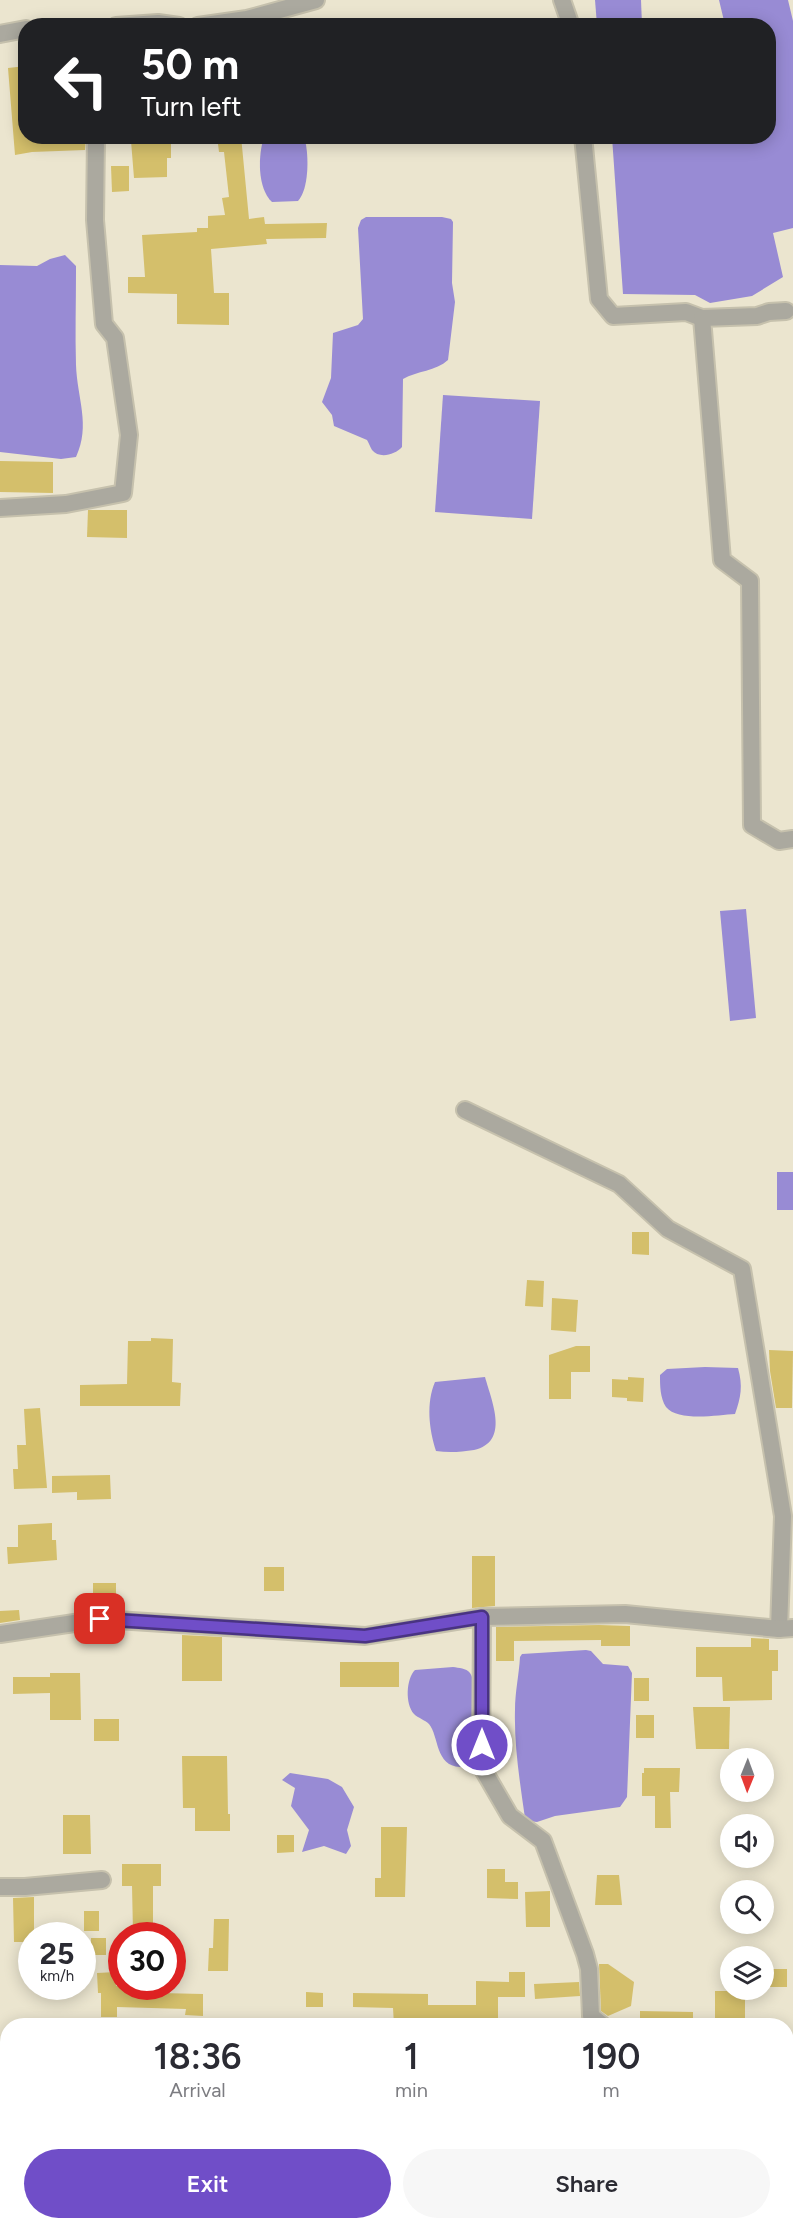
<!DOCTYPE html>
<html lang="en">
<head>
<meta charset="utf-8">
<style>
  body { margin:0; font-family:Figtree,sans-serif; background:#f7f7f7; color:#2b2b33; height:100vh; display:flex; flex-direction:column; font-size:22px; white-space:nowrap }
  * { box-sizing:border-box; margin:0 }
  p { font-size:20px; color:#7c7c81 }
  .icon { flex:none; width:33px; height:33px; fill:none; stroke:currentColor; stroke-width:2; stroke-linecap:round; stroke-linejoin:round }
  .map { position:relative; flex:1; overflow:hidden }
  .side { position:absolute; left:0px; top:2018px; width:794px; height:212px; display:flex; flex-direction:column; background:#fff; border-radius:24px 24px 0 0; box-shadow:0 3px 15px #0003 }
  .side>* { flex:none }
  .guide { position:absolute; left:18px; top:18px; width:758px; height:126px; border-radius:24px; box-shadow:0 3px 15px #0003; background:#202124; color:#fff; overflow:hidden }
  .needle { width:39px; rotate:181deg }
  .buttons { position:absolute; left:720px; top:1748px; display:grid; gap:12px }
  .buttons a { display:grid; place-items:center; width:54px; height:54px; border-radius:50%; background:#fff; box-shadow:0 3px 15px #0003; font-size:30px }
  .speed { position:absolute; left:18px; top:1922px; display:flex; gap:12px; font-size:30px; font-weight:700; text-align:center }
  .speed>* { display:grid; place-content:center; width:78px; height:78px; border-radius:50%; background:#fff; box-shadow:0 3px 15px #0003; line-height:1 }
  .speed small { font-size:15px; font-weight:400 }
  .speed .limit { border:9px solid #d22; background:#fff; color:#111 }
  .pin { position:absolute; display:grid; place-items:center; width:51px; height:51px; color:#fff; margin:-26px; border-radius:12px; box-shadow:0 3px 9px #0006 }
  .me { position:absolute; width:66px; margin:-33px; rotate:0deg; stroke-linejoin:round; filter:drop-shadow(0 0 4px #0008) }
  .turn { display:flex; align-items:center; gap:21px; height:126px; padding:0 24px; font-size:27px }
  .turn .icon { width:78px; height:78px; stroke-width:2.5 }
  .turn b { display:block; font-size:42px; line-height:51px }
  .eta { display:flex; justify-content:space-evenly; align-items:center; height:102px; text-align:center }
  .eta b { font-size:36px; font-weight:600; line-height:42px }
  .button { display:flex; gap:12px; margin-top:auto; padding:12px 24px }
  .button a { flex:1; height:69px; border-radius:36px; background:#704ec8; color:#fff; font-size:24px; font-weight:600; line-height:69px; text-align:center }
  .button a+a { background:#f7f7f7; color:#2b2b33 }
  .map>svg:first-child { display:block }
  .water { fill:#988bd4 }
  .building { fill:#d4bf6b }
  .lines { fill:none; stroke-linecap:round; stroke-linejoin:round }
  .street-casing { stroke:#c6c1ad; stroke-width:20 }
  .street { stroke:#aba99f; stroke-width:16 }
  .route-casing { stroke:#493382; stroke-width:15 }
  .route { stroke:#704ec8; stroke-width:10 }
</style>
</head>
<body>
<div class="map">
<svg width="793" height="2228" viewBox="0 0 793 2228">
  <rect width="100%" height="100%" fill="#ebe5cf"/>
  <g class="water">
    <path d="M 595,0 L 641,0 L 642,25 L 597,25 Z"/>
    <path d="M 719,0 L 788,0 L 793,21 L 793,228 L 773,233 L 783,277 L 752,296 L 710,303 L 695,295 L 623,294 L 612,137 L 768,136 L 768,26 L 725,25 Z"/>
    <path d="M 264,137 L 302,137 L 305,140 C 309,156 309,189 298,201 L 272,202 C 257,188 258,155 264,137 Z"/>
    <path d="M 366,217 L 442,217 L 451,219 L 453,222 L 452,283 L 455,302 L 448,360 C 436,371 417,371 403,379 L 402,447 C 395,455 379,459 372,450 C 370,447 369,443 367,440 L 334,426 L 332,415 L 322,402 L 331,378 L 333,333 L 358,325 L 363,319 L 358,228 L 361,220 Z"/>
    <path d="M 65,255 L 76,266 L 76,272 C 76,303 75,334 76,365 C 77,398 91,425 76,457 L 61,459 L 0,452 L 0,265 L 37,266 L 50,259 Z"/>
    <path d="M 443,395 L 540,401 L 532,519 L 435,512 Z"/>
    <path d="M 746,909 L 756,1018 L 730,1021 L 720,911 Z"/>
    <rect x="777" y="1172" width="16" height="38"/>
    <path d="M 705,1367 L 738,1368 C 743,1386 741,1397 735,1414 C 718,1415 678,1422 666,1407 C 660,1398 660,1385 660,1375 L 667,1369 Z"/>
    <path d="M 485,1377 C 492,1402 510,1442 474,1450 C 461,1452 449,1453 436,1451 C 429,1429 426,1403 435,1382 Z"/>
    <path d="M 586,1650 L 591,1651 L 603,1664 L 628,1666 L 632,1673 L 627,1797 L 620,1807 L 555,1816 L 537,1822 L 529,1821 L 525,1818 C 520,1783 514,1746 515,1710 C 515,1692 519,1675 520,1657 L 522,1654 Z"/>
    <path d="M 453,1667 C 459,1668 466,1668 470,1673 C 479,1685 476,1742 476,1759 C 472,1764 466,1767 460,1767 C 435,1766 439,1736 429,1724 C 425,1720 418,1718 414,1714 C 405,1704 406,1679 415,1670 Z"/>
    <path d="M 290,1773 L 328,1779 L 342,1787 L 354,1807 L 347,1830 L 351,1846 L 346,1854 L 324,1846 L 302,1852 L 309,1830 L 291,1806 L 295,1788 L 282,1780 Z"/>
  </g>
  <g class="building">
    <path d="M 26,66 L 26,136 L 86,136 L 85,150 L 32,152 L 15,155 L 8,68 Z"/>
    <path d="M 217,136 L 241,136 L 249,219 L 264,217 L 265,224 L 327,223 L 326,238 L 266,239 L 267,244 L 211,249 L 214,293 L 229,293 L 229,325 L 177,324 L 177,294 L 128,293 L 128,277 L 145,277 L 142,235 L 197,232 L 197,228 L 208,228 L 208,216 L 225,215 L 222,198 L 229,197 L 224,152 L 219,152 Z"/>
    <path d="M 171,137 L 171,158 L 167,158 L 167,177 L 134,178 L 131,141 Z"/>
    <path d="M 111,166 L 129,166 L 129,191 L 112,192 Z"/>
    <path d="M 0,461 L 53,462 L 53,493 L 0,492 Z"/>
    <path d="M 88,510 L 127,510 L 127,538 L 87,537 Z"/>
    <path d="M 632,1232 L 649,1232 L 649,1255 L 632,1254 Z"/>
    <path d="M 527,1280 L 544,1281 L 543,1307 L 525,1306 Z"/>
    <path d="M 552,1298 L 578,1300 L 576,1332 L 551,1330 Z"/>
    <path d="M 151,1338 L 173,1339 L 172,1382 L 181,1383 L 180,1406 L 80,1406 L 80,1385 L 127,1384 L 128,1341 L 151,1341 Z"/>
    <path d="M 576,1346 L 590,1346 L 590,1372 L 571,1372 L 571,1399 L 549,1399 L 549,1355 Z"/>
    <path d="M 769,1350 L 793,1351 L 792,1408 L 776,1408 L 770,1371 Z"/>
    <path d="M 628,1377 L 644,1378 L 643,1402 L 627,1401 L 627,1398 L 612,1397 L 612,1379 L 628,1380 Z"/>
    <path d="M 40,1408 L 47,1488 L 14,1489 L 13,1469 L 18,1469 L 17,1445 L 26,1445 L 24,1409 Z"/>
    <path d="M 110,1475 L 111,1499 L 77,1500 L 77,1492 L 52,1493 L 52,1476 Z"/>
    <path d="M 52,1523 L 52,1540 L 56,1540 L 57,1560 L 8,1564 L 7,1547 L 18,1547 L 18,1525 Z"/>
    <path d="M 472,1556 L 495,1556 L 495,1606 L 472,1608 Z"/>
    <rect x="264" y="1567" width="20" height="24"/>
    <path d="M 93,1583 L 116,1583 L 116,1609 L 93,1610 Z"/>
    <path d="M 19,1610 L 20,1620 L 0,1623 L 0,1611 Z"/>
    <path d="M 599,1625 L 630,1626 L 630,1646 L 601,1646 L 601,1640 L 514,1641 L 514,1661 L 496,1661 L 496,1627 Z"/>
    <path d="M 182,1635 L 222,1637 L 222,1681 L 182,1681 Z"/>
    <path d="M 751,1638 L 769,1639 L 769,1650 L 778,1650 L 778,1671 L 772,1671 L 772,1700 L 723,1701 L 722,1677 L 696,1677 L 696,1647 L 751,1647 Z"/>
    <rect x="340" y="1662" width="59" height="25"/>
    <path d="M 50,1673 L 80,1673 L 81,1720 L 50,1720 L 50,1693 L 13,1694 L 13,1677 L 50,1677 Z"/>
    <rect x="634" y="1678" width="15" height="23"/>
    <path d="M 693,1707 L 730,1707 L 729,1749 L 696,1749 Z"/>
    <rect x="636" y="1715" width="18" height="23"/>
    <rect x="94" y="1719" width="25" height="22"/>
    <path d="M 182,1756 L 227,1756 L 228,1814 L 230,1814 L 230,1831 L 195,1831 L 195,1808 L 183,1808 Z"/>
    <path d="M 644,1768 L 680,1768 L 679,1792 L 670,1792 L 671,1828 L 655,1828 L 655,1796 L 642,1796 L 642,1773 L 644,1773 Z"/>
    <path d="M 63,1815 L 90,1815 L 91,1854 L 63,1854 Z"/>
    <path d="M 381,1827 L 407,1827 L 405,1897 L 375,1897 L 375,1878 L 381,1878 Z"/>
    <path d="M 277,1835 L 294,1835 L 294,1852 L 277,1853 Z"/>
    <path d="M 122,1864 L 161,1864 L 161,1886 L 153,1886 L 153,1933 L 133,1932 L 132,1886 L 122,1886 Z"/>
    <path d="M 487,1869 L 505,1869 L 505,1882 L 518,1882 L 518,1899 L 487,1898 Z"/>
    <path d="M 597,1875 L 619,1875 L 622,1905 L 595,1905 Z"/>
    <path d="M 550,1891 L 550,1927 L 526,1927 L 525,1892 Z"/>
    <path d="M 34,1897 L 34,1935 L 32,1935 L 32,1942 L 14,1942 L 13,1898 Z"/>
    <rect x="84" y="1911" width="15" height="20"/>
    <path d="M 214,1919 L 229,1919 L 228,1971 L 208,1971 L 209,1948 L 213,1948 Z"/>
    <rect x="91" y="1938" width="15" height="17"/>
    <path d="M 599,1964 L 608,1964 L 634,1982 L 631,2006 L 608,2016 L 601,2011 Z"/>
    <rect x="764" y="1969" width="23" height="18"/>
    <path d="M 116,1972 L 116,1986 L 160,1986 L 160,1993 L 203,1994 L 203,2016 L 185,2015 L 186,2009 L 117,2007 L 117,2017 L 101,2017 L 101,1993 L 98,1993 L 97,1973 Z"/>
    <path d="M 509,1972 L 525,1972 L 525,1997 L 498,1997 L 498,2020 L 427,2021 L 427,2025 L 394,2025 L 393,2008 L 353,2007 L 353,1993 L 428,1994 L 428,2005 L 476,2005 L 476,1981 L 509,1982 Z"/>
    <path d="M 579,1982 L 580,1996 L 535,1999 L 534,1984 Z"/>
    <path d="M 729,1989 L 745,1989 L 745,2021 L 715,2021 L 715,1991 L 729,1991 Z"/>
    <path d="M 306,1992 L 323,1993 L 323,2007 L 306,2007 Z"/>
    <path d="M 640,2011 L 693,2012 L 693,2025 L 640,2025 Z"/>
  </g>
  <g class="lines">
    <g class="street-casing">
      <g id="street">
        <path d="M 562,0 L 571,26"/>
        <path d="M 116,26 L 158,23 L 179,26"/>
        <path d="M 198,26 L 247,19 L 316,0"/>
        <path d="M 0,34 L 26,29"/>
        <path d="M 583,136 L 599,299 L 613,316 L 686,312 L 702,318"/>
        <path d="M 786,311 L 769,312 L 757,316 L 702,318 L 722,560 L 750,581 L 752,825 L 779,841 L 793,839"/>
        <path d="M 0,508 L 66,504 L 123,493 L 129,435 L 115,338 L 104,324 L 95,220 L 96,136"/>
        <path d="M 465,1110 L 619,1184 L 668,1229 L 742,1269 L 783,1516 L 779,1629"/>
        <path d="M 482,1617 L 481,1766 L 510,1816 L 543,1841 L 585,1954 L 589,1969 L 591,2016 L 602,2025"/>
        <path d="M 0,1634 L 101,1619 L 365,1636 L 482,1617 L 625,1614 L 779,1629 L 793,1628"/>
        <path d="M 0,1887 L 25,1887 L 102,1880"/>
      </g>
    </g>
    <use href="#street" class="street"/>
  </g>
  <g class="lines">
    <g class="route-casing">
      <path id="route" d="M 100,1619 L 365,1636 L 482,1617 L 482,1745"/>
    </g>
    <use href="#route" class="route"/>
  </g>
</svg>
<div class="buttons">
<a><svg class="needle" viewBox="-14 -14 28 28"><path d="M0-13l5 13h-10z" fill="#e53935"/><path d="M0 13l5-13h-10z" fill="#7c7c81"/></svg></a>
<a><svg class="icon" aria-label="sound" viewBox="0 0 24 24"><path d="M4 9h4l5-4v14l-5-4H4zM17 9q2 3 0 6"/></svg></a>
<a><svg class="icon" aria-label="search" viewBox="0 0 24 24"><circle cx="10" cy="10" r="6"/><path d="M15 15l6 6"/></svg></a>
<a><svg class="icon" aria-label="layers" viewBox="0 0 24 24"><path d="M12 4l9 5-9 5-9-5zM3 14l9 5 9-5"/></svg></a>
</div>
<div class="speed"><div>25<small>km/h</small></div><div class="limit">30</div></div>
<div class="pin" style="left:100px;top:1619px;background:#d93025"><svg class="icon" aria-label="arrive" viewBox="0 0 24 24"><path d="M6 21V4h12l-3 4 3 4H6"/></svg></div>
<svg class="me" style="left:482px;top:1745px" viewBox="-20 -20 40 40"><circle r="17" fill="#704ec8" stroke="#fff" stroke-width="3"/><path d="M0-11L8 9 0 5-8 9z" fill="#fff"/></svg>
<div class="guide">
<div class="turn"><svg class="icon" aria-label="left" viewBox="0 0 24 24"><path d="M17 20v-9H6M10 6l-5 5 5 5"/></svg><div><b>50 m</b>Turn left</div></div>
</div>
<section class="side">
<div class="eta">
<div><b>18:36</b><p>Arrival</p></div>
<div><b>1</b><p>min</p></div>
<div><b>190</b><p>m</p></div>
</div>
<div class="button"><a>Exit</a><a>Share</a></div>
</section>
</div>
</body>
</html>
